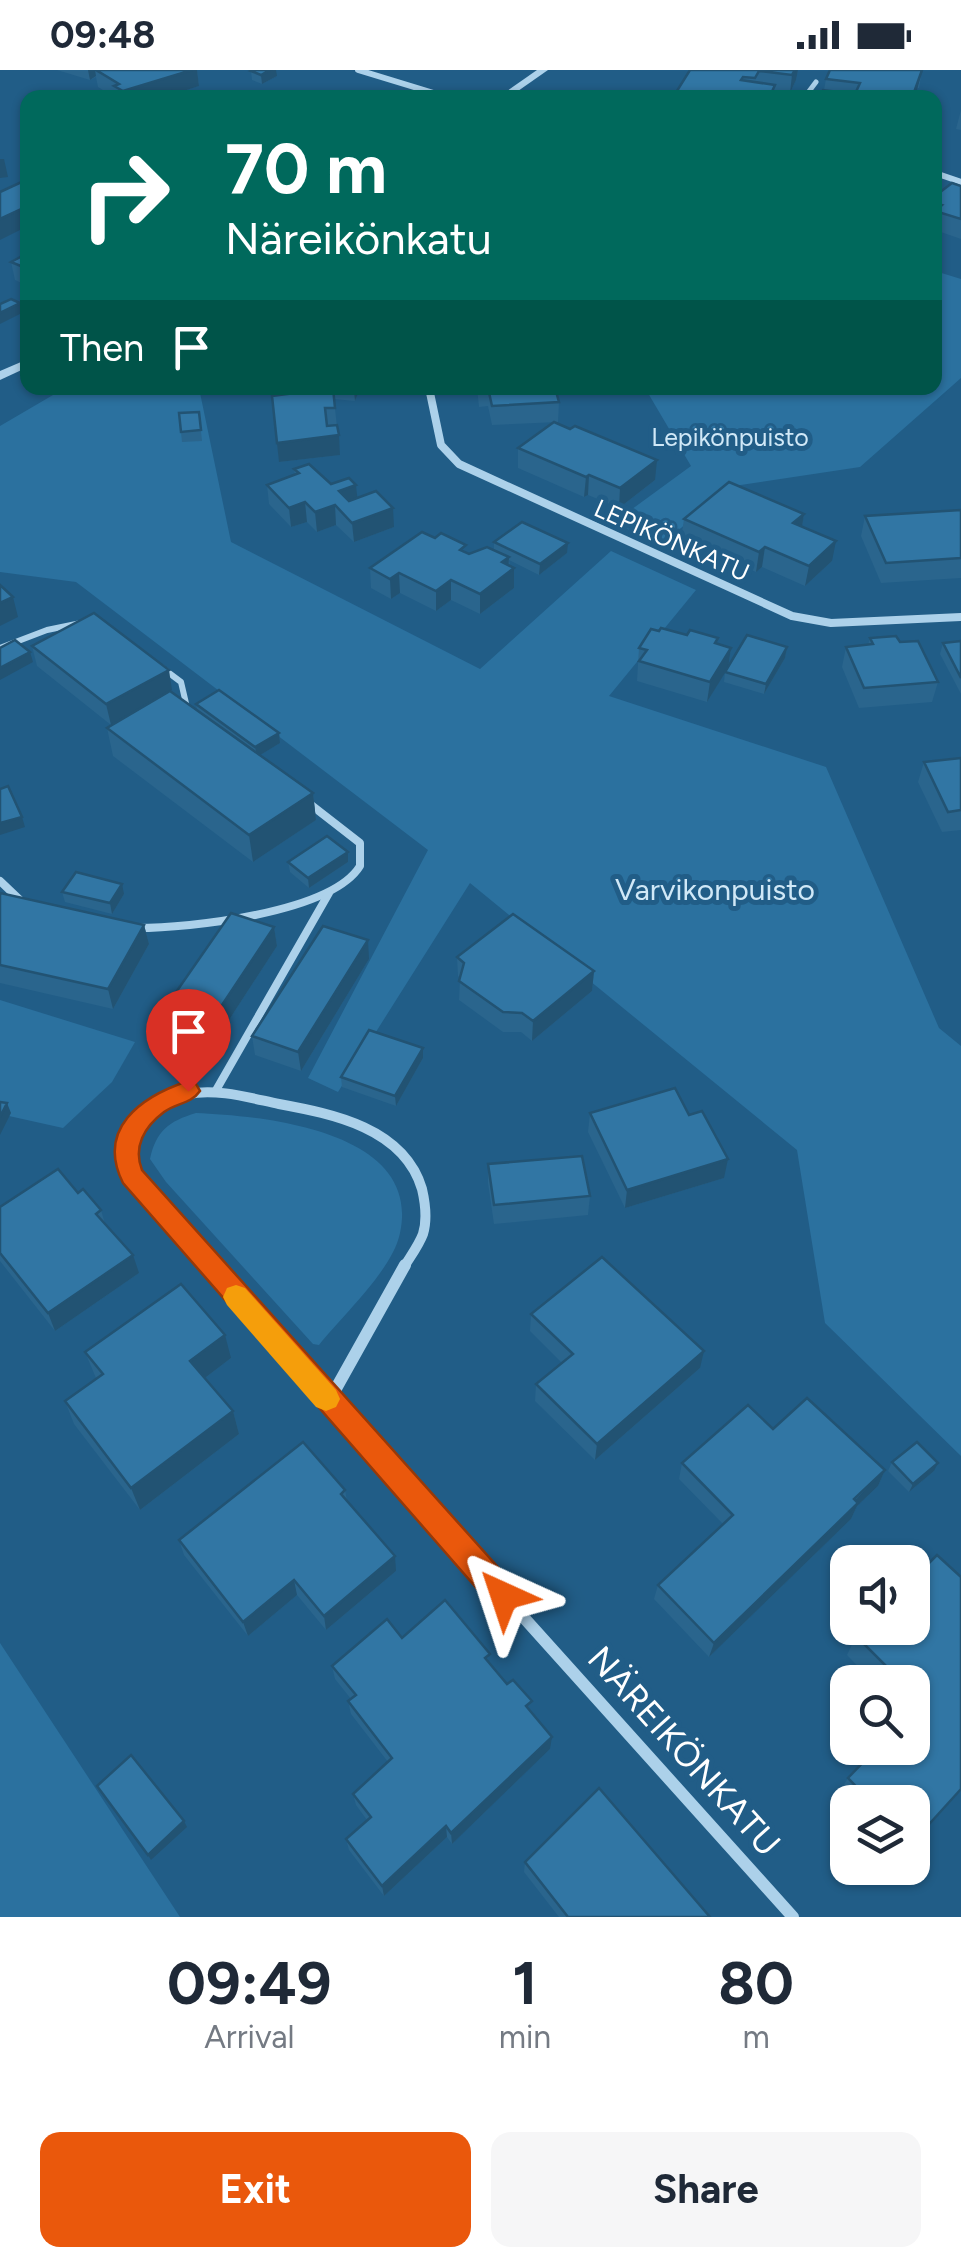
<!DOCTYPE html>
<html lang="en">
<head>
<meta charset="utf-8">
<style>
  body { margin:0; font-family:Figtree,sans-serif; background:#f6f6f7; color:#1f2937; height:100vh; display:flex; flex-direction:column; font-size:38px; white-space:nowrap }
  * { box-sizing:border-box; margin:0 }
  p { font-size:32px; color:#747a83 }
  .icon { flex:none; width:55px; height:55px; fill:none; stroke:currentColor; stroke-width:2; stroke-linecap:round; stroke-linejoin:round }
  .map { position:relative; height:1847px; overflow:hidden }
  .sheet { display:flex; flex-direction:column; background:#fff; flex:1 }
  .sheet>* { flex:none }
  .top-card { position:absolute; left:20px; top:20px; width:922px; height:305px; border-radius:20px; box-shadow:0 2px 8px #0004; background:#00695c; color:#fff; overflow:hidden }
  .fabs { position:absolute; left:830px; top:1475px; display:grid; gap:20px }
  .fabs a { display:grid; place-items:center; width:100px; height:100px; border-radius:20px; background:#fff; box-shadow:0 2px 8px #0004; font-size:50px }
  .pin { position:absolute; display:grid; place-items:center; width:85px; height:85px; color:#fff; margin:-102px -42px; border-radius:50% 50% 50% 0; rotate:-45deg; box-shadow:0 0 10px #0007 }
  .pin .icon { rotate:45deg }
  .me { position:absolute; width:110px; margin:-55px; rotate:318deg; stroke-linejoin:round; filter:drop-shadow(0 0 8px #0008) }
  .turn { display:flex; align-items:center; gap:35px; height:210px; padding:0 40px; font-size:45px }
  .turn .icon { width:130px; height:130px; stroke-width:2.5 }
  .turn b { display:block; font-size:70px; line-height:85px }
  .then { display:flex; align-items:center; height:95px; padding:0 40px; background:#0003; gap:20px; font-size:38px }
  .eta { display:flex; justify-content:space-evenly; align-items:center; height:170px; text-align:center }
  .eta b { font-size:60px; font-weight:700; line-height:70px }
  .cta { display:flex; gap:20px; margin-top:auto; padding:20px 40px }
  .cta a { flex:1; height:115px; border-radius:20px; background:#ea580c; color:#fff; font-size:40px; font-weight:700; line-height:115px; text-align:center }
  .cta a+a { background:#f6f6f7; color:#1f2937 }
  .status { display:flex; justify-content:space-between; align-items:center; height:70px; padding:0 50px; background:#fff; direction:ltr }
  .status svg { height:28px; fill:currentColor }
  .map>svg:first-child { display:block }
  .green { fill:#2b719f }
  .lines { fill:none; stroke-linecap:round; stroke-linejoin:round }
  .service-far2 { stroke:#acd1ea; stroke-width:5 }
  .service-far1 { stroke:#acd1ea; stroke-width:6 }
  .service { stroke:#acd1ea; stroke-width:8 }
  .minor-far3 { stroke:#acd1ea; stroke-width:6 }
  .minor-far2 { stroke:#acd1ea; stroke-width:8 }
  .minor-far1 { stroke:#acd1ea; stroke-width:10 }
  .minor { stroke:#acd1ea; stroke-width:12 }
  .tertiary { fill:#acd1ea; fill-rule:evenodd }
  .wall { fill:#2a658d }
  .shaded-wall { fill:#225373 }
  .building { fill:#3176a4; stroke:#225373; stroke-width:2.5 }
  .route { fill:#ea580c; stroke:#983908; stroke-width:2.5 }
  .slow { fill:#f59e0b }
  .labels { text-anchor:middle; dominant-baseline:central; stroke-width:10; stroke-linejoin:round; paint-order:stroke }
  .far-park-label { font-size:25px; fill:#d0e8f7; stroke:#215d87 }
  .far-street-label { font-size:25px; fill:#fff; stroke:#215d87 }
  .park-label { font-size:30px; fill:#d0e8f7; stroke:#215d87 }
  .near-street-label { font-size:35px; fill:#fff; stroke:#215d87 }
</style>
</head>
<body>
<div class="status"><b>09:48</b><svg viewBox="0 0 49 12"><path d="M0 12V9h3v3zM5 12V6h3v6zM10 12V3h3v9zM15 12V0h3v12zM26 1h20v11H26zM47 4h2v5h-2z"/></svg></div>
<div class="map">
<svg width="961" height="1847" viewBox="0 0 961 1847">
  <rect width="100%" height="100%" fill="#215d87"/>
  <g class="green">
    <path d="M 935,201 L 961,209 L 961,308 L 860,397 L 734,416 L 662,473 L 613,453 L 691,396 L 645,318 L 935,318 Z"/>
    <path d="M 65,318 L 199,318 L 231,472 L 480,599 L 611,481 L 696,520 L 609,626 L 826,697 L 939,958 L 961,976 L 961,1386 L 825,1253 L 797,1080 L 470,813 L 338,1022 L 308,1008 L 428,780 L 76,512 L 0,502 L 0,356 Z"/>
    <path d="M 0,930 L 135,972 L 112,1012 L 63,1058 L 0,1044 Z"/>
    <path d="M 196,1043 C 265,1046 422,1061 400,1163 C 393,1199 343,1245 319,1275 L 313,1274 L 166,1112 L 150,1089 C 156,1061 169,1051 196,1043 Z"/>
    <path d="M 0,1573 L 180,1847 L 0,1847 Z"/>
  </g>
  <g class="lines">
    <path class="service-far2" d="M 804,28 L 816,12"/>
    <g class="service-far1">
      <path d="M 0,578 L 47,560 L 81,553"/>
      <path d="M 161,597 L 181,612 L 188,642"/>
    </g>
    <g class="service">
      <path d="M 0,811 L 21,831"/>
      <path d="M 137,858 C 189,858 331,843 360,796 L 360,773 L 306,731"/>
      <path d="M 215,1022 L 329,823"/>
    </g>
    <g class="minor-far3">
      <path d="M 358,0 L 450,28"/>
      <path d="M 935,103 L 961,112"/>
    </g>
    <path class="minor-far2" d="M 429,318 L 441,375 L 459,394 L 792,546 L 831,553 L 961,547"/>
    <path class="minor-far1" d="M 212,1197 L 132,1106 C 118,1066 147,1031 188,1024 C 217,1018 250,1028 279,1034 C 333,1044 404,1058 422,1119 C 425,1132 427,1151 423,1164 C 419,1175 410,1187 404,1197"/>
    <g class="minor">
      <path d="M 210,1195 L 329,1331"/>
      <path d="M 329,1331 L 793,1847"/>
      <path d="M 329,1331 L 405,1195"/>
    </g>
    <g class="tertiary">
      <path d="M 537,0 L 548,0 L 508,28 L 497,28 Z"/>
      <path d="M 28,289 L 28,297 L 0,310 L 0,301 Z"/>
    </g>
  </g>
  <g class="wall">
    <path d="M 57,0 L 197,0 L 199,16 L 174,23 L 178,28 L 116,28 L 98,17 L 96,7 L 90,10 Z"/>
    <path d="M 690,0 L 798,0 L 796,10 L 790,23 L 775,20 L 774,28 L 675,28 L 675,24 Z"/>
    <path d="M 922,0 L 919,18 L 819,28 L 824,20 L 826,9 Z"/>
    <path d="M 251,1 L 277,6 L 262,14 L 252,10 Z"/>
    <path d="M 961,40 L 961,60 L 956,59 Z"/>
    <path d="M 961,116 L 961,169 L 935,160 L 935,126 Z"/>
    <path d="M 28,183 L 28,216 L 15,210 L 11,192 Z"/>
    <path d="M 313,318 L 360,318 L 355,331 L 334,329 L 340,385 L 279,392 L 313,321 Z"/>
    <path d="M 477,318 L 555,318 L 559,332 L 558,352 L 492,355 L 488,336 L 479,337 Z"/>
    <path d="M 199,342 L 202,371 L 182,372 L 181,362 Z"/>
    <path d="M 518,378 L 655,410 L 619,438 L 588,425 L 584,427 L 518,398 Z"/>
    <path d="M 294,399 L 331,414 L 357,428 L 394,457 L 354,472 L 336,455 L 317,462 L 307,452 L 291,457 L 269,434 L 267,415 L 295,405 Z"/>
    <path d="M 961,440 L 961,508 L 881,513 L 861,466 L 865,446 Z"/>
    <path d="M 804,444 L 802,456 L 832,491 L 805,516 L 762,497 L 756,502 L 681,469 L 684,449 Z"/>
    <path d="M 494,472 L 567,483 L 539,505 L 509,490 L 514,518 L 480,544 L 451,530 L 436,541 L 400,523 L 391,529 L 371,518 L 370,498 L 494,480 Z"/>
    <path d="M 870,568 L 900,572 L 938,612 L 932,632 L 859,638 L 842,597 L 846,577 L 868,575 Z"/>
    <path d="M 961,571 L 961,624 L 940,584 L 943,573 Z"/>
    <path d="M 717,574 L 731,578 L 728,598 L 787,577 L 785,588 L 764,624 L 724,612 L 725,602 L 707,632 L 637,611 L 639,578 Z"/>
    <path d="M 32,576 L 172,620 L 170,621 L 197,640 L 196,634 L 279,663 L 280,673 L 260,685 L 313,723 L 316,750 L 253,792 L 113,686 L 107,658 L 151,632 L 111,655 L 37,596 Z"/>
    <path d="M 961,688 L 961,760 L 942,762 L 918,712 L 924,692 Z"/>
    <path d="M 348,782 L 348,792 L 309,818 L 290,802 L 288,792 Z"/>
    <path d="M 62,822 L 124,824 L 112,844 L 65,832 Z"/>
    <path d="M 0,823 L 144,855 L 149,874 L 113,939 L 0,913 Z"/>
    <path d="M 274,857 L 277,876 L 214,973 L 169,957 L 165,938 Z"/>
    <path d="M 457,887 L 594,901 L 592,921 L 532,971 L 521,962 L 503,962 L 459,930 L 460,908 L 458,906 Z"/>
    <path d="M 369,889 L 301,1001 L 255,985 L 252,966 Z"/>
    <path d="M 423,988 L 396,1036 L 342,1017 L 341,1007 Z"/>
    <path d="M 590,1043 L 724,1108 L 625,1138 L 588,1062 Z"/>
    <path d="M 488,1094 L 590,1126 L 588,1145 L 494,1154 L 488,1113 Z"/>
    <path d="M 78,1123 L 101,1140 L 105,1154 L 139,1203 L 55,1261 L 0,1191 L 0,1137 Z"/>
    <path d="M 531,1244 L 700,1298 L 595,1390 L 535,1331 L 536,1314 L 562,1293 L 530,1261 Z"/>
    <path d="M 85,1282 L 231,1288 L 205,1308 L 233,1341 L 239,1364 L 140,1440 L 74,1354 L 65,1331 L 96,1308 Z"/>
    <path d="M 773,1359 L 885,1400 L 878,1416 L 857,1436 L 851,1449 L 709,1587 L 654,1529 L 658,1515 L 723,1454 L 679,1409 L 682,1393 Z"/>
    <path d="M 892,1392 L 934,1401 L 909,1422 L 888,1401 Z"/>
    <path d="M 345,1420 L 347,1431 L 396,1501 L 326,1560 L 297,1525 L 248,1566 L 184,1485 L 179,1470 Z"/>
    <path d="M 961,1507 L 961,1720 L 912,1774 L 912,1732 L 848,1732 L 848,1734 L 838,1724 L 848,1708 L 912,1678 L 912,1612 L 873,1612 L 847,1585 L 856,1566 Z"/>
    <path d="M 402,1568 L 490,1594 L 531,1642 L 550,1679 L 452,1774 L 447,1767 L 384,1826 L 349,1780 L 346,1769 L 367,1750 L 356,1735 L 353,1724 L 388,1692 L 351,1644 L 348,1631 L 351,1629 L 335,1609 L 332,1596 Z"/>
    <path d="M 525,1792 L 710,1847 L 559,1847 L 524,1802 Z"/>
  </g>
  <g class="shaded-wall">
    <path d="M 88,0 L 95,0 L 96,6 L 90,10 Z"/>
    <path d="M 192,0 L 197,0 L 199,16 L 161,28 L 124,28 L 123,21 Z"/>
    <path d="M 270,0 L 276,0 L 277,6 L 262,14 L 261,5 Z"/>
    <path d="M 795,0 L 798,0 L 796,10 L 790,23 L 792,5 Z"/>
    <path d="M 922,0 L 915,28 L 912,28 Z"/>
    <path d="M 0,89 L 4,89 L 8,107 L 0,108 Z"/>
    <path d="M 28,136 L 28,156 L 0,170 L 0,149 Z"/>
    <path d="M 20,233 L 22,243 L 0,254 L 0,243 Z"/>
    <path d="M 355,318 L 360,318 L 355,331 L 354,321 Z"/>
    <path d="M 339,365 L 340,385 L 279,392 L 277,373 Z"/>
    <path d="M 657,390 L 655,410 L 619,438 L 620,418 Z"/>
    <path d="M 589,405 L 588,425 L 584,427 L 586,407 Z"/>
    <path d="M 356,415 L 358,434 L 340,441 L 339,421 Z"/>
    <path d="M 305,432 L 307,452 L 291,457 L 289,438 Z"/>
    <path d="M 335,435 L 336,455 L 317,462 L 315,442 Z"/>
    <path d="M 393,438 L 394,457 L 354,472 L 352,453 Z"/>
    <path d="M 804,444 L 801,463 L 793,453 Z"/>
    <path d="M 836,471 L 832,491 L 805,516 L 809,496 Z"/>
    <path d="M 568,473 L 567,483 L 539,505 L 540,494 Z"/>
    <path d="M 765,477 L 762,497 L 756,502 L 759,482 Z"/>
    <path d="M 509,487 L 508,503 L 514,498 L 514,518 L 480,544 L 480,524 L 502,492 Z"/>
    <path d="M 399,503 L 400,523 L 391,529 L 390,509 Z"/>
    <path d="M 451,510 L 451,530 L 436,541 L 436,521 Z"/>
    <path d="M 13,527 L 18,547 L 0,556 L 0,533 Z"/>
    <path d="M 787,577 L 785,588 L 764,624 L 766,614 Z"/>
    <path d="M 731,578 L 728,598 L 707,632 L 710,612 Z"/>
    <path d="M 30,582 L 33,592 L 0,610 L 0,598 Z"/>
    <path d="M 169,600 L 172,620 L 111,655 L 106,634 Z"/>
    <path d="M 279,663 L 280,673 L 257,687 L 255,677 Z"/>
    <path d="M 313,723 L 316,750 L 253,792 L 249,765 Z"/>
    <path d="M 22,747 L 25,757 L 0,765 L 0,753 Z"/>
    <path d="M 348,782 L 348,792 L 309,818 L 308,808 Z"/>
    <path d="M 122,814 L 124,824 L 112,844 L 110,833 Z"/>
    <path d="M 144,855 L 149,874 L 113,939 L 108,919 Z"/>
    <path d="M 274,857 L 277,876 L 214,973 L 210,953 Z"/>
    <path d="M 368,870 L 369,889 L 301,1001 L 298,982 Z"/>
    <path d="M 594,901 L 592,921 L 532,971 L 533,951 Z"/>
    <path d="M 423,978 L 423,988 L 396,1036 L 395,1026 Z"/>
    <path d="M 7,1033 L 11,1043 L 0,1065 L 0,1047 Z"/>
    <path d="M 728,1089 L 724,1108 L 625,1138 L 627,1120 Z"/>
    <path d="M 133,1185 L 139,1203 L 55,1261 L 48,1243 Z"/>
    <path d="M 225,1265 L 231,1288 L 197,1314 L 190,1291 Z"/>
    <path d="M 704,1281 L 700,1298 L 595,1390 L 597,1374 Z"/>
    <path d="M 233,1341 L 239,1364 L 140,1440 L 131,1418 Z"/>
    <path d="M 938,1393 L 934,1401 L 909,1422 L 913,1414 Z"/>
    <path d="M 885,1400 L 878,1416 L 857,1436 L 851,1449 L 709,1587 L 714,1573 Z"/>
    <path d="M 395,1486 L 396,1501 L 326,1560 L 324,1546 Z"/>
    <path d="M 294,1510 L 297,1525 L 248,1566 L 243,1552 Z"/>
    <path d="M 552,1667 L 550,1679 L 452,1774 L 451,1763 Z"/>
    <path d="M 184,1751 L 187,1757 L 151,1790 L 148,1785 Z"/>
    <path d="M 446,1756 L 447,1767 L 384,1826 L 382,1816 Z"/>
  </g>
  <g class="building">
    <path d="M 96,0 L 192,0 L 123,21 L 114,16 L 119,14 Z"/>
    <path d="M 254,0 L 270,0 L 261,5 L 251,1 Z"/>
    <path d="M 690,0 L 795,0 L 792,5 L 759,1 L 755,8 L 743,7 L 741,10 L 775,15 L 769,28 L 734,24 L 732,28 L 706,28 L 675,24 Z"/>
    <path d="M 830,0 L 922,0 L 912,28 L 819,28 L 823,20 L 855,24 L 860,13 L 826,9 Z"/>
    <path d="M 172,21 L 178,28 L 138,28 Z"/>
    <path d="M 28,109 L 28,136 L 0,149 L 0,122 Z"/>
    <path d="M 952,113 L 961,116 L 961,149 L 935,141 L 942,135 L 935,133 L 935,126 Z"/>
    <path d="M 28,183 L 28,199 L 11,192 Z"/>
    <path d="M 11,229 L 20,233 L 0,243 L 0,234 Z"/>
    <path d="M 313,318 L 355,318 L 354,321 Z"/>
    <path d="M 333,318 L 335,338 L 325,338 L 327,356 L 337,355 L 339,365 L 277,373 L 272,326 Z"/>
    <path d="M 488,318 L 555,318 L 559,332 L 492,336 Z"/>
    <path d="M 199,342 L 201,360 L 181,362 L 179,343 Z"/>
    <path d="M 554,352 L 570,359 L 575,356 L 657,390 L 620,418 L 589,405 L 586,407 L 518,378 Z"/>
    <path d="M 309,394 L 331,414 L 349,408 L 356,415 L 339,421 L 349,431 L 376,421 L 393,438 L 352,453 L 335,435 L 315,442 L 305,432 L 289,438 L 267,415 L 299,403 L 294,399 Z"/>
    <path d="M 729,412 L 804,444 L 793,453 L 836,471 L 809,496 L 765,477 L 759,482 L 684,449 Z"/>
    <path d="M 961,440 L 961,488 L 886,493 L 865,446 Z"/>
    <path d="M 522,452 L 568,473 L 540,494 L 494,472 Z"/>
    <path d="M 422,462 L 435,468 L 441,463 L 466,475 L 460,480 L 469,484 L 487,477 L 509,487 L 502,492 L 514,498 L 480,524 L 451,510 L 436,521 L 399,503 L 390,509 L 370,498 Z"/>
    <path d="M 0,515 L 13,527 L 0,533 Z"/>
    <path d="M 94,543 L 169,600 L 106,634 L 32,576 Z"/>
    <path d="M 661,558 L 687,565 L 690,560 L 718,568 L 715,573 L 731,578 L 710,612 L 639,591 L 647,580 L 639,578 L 651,559 L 659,561 Z"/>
    <path d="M 747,565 L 787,577 L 766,614 L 725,602 Z"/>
    <path d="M 896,566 L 900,572 L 918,571 L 938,612 L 864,618 L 846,577 L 873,574 L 870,568 Z"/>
    <path d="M 15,570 L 30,582 L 0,598 L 0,578 Z"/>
    <path d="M 961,571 L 961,608 L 943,573 Z"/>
    <path d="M 219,620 L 279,663 L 255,677 L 196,634 Z"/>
    <path d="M 170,621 L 313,723 L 249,765 L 107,658 Z"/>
    <path d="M 961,688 L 961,740 L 948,742 L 924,692 Z"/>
    <path d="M 8,716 L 22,747 L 0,753 L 0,719 Z"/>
    <path d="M 327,766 L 348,782 L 308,808 L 288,792 Z"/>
    <path d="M 76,802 L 122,814 L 110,833 L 62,822 Z"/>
    <path d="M 0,823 L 144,855 L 108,919 L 0,895 Z"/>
    <path d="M 231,843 L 274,857 L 210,953 L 165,938 Z"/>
    <path d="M 513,844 L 594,901 L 533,951 L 522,943 L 503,942 L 459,911 L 464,893 L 457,887 Z"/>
    <path d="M 323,856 L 368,870 L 298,982 L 252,966 Z"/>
    <path d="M 369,960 L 423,978 L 395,1026 L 341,1007 Z"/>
    <path d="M 675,1018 L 689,1045 L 702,1041 L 728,1089 L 627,1120 L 590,1043 Z"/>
    <path d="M 0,1032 L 7,1033 L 0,1047 Z"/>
    <path d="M 582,1086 L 590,1126 L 494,1135 L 488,1094 Z"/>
    <path d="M 58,1099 L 78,1123 L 83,1119 L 101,1140 L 96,1144 L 133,1185 L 48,1243 L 0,1183 L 0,1137 Z"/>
    <path d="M 602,1187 L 704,1281 L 597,1374 L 536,1314 L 573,1284 L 531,1244 Z"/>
    <path d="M 181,1214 L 225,1265 L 190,1291 L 233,1341 L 131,1418 L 65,1331 L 103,1304 L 85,1282 Z"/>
    <path d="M 807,1328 L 885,1400 L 854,1429 L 858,1433 L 714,1573 L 658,1515 L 733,1445 L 682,1393 L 748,1335 L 773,1359 Z"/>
    <path d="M 303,1372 L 345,1420 L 341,1424 L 395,1486 L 324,1546 L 294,1510 L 243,1552 L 179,1470 Z"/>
    <path d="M 917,1372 L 938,1393 L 913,1414 L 892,1392 Z"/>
    <path d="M 937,1485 L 961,1507 L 961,1719 L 912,1773 L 912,1732 L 871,1732 L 848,1708 L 877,1678 L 912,1678 L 912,1639 L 920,1631 L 912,1623 L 912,1612 L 902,1612 L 856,1566 L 865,1558 L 912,1558 L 912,1510 Z"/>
    <path d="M 445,1530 L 490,1584 L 485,1588 L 507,1614 L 513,1610 L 532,1631 L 526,1636 L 552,1667 L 451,1763 L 446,1756 L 382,1816 L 346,1769 L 371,1747 L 353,1724 L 392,1688 L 348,1631 L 356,1625 L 332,1596 L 387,1549 L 402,1568 Z"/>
    <path d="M 131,1685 L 184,1751 L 148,1785 L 97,1716 Z"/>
    <path d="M 599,1718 L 710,1847 L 568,1847 L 525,1792 Z"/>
  </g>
  <path class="route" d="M 188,1011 L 196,1014 L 200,1021 C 191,1034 176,1033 164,1042 C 144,1057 133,1077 142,1100 L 514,1515 L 518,1526 L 514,1537 L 504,1541 L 493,1537 L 123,1113 C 96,1059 140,1027 188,1011 Z"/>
  <path class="slow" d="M 236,1215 L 245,1218 L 336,1320 L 340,1329 L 336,1337 L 326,1341 L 316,1337 L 227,1235 L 223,1227 L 227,1218 Z"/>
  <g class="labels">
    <g class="far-park-label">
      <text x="730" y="367">Lepikönpuisto</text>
    </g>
    <g class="far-street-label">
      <text transform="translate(672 470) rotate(24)">LEPIKÖNKATU</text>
    </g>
    <g class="park-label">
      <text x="715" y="819">Varvikonpuisto</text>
    </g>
    <g class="near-street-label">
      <text transform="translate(684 1681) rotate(48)">NÄREIKÖNKATU</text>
    </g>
  </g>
</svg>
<div class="fabs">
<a><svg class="icon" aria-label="sound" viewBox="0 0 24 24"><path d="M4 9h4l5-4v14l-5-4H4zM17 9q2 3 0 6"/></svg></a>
<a><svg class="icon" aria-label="search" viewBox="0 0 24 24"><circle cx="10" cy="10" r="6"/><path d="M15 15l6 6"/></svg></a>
<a><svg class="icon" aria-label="layers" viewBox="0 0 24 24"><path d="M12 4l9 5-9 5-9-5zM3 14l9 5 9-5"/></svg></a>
</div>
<div class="pin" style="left:188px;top:1021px;background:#d93025"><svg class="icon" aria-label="arrive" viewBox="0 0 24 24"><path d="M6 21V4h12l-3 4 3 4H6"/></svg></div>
<svg class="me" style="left:504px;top:1526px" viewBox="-20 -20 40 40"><path d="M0-17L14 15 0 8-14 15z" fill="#ea580c" stroke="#fff" stroke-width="4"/></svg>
<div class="top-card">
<div class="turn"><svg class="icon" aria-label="right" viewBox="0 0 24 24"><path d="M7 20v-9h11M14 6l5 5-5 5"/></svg><div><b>70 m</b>Näreikönkatu</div></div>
<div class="then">Then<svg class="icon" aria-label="arrive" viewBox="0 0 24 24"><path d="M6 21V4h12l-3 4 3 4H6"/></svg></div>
</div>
</div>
<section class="sheet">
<div class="eta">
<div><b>09:49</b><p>Arrival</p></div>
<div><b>1</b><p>min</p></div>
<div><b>80</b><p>m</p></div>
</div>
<div class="cta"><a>Exit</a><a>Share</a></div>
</section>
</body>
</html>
